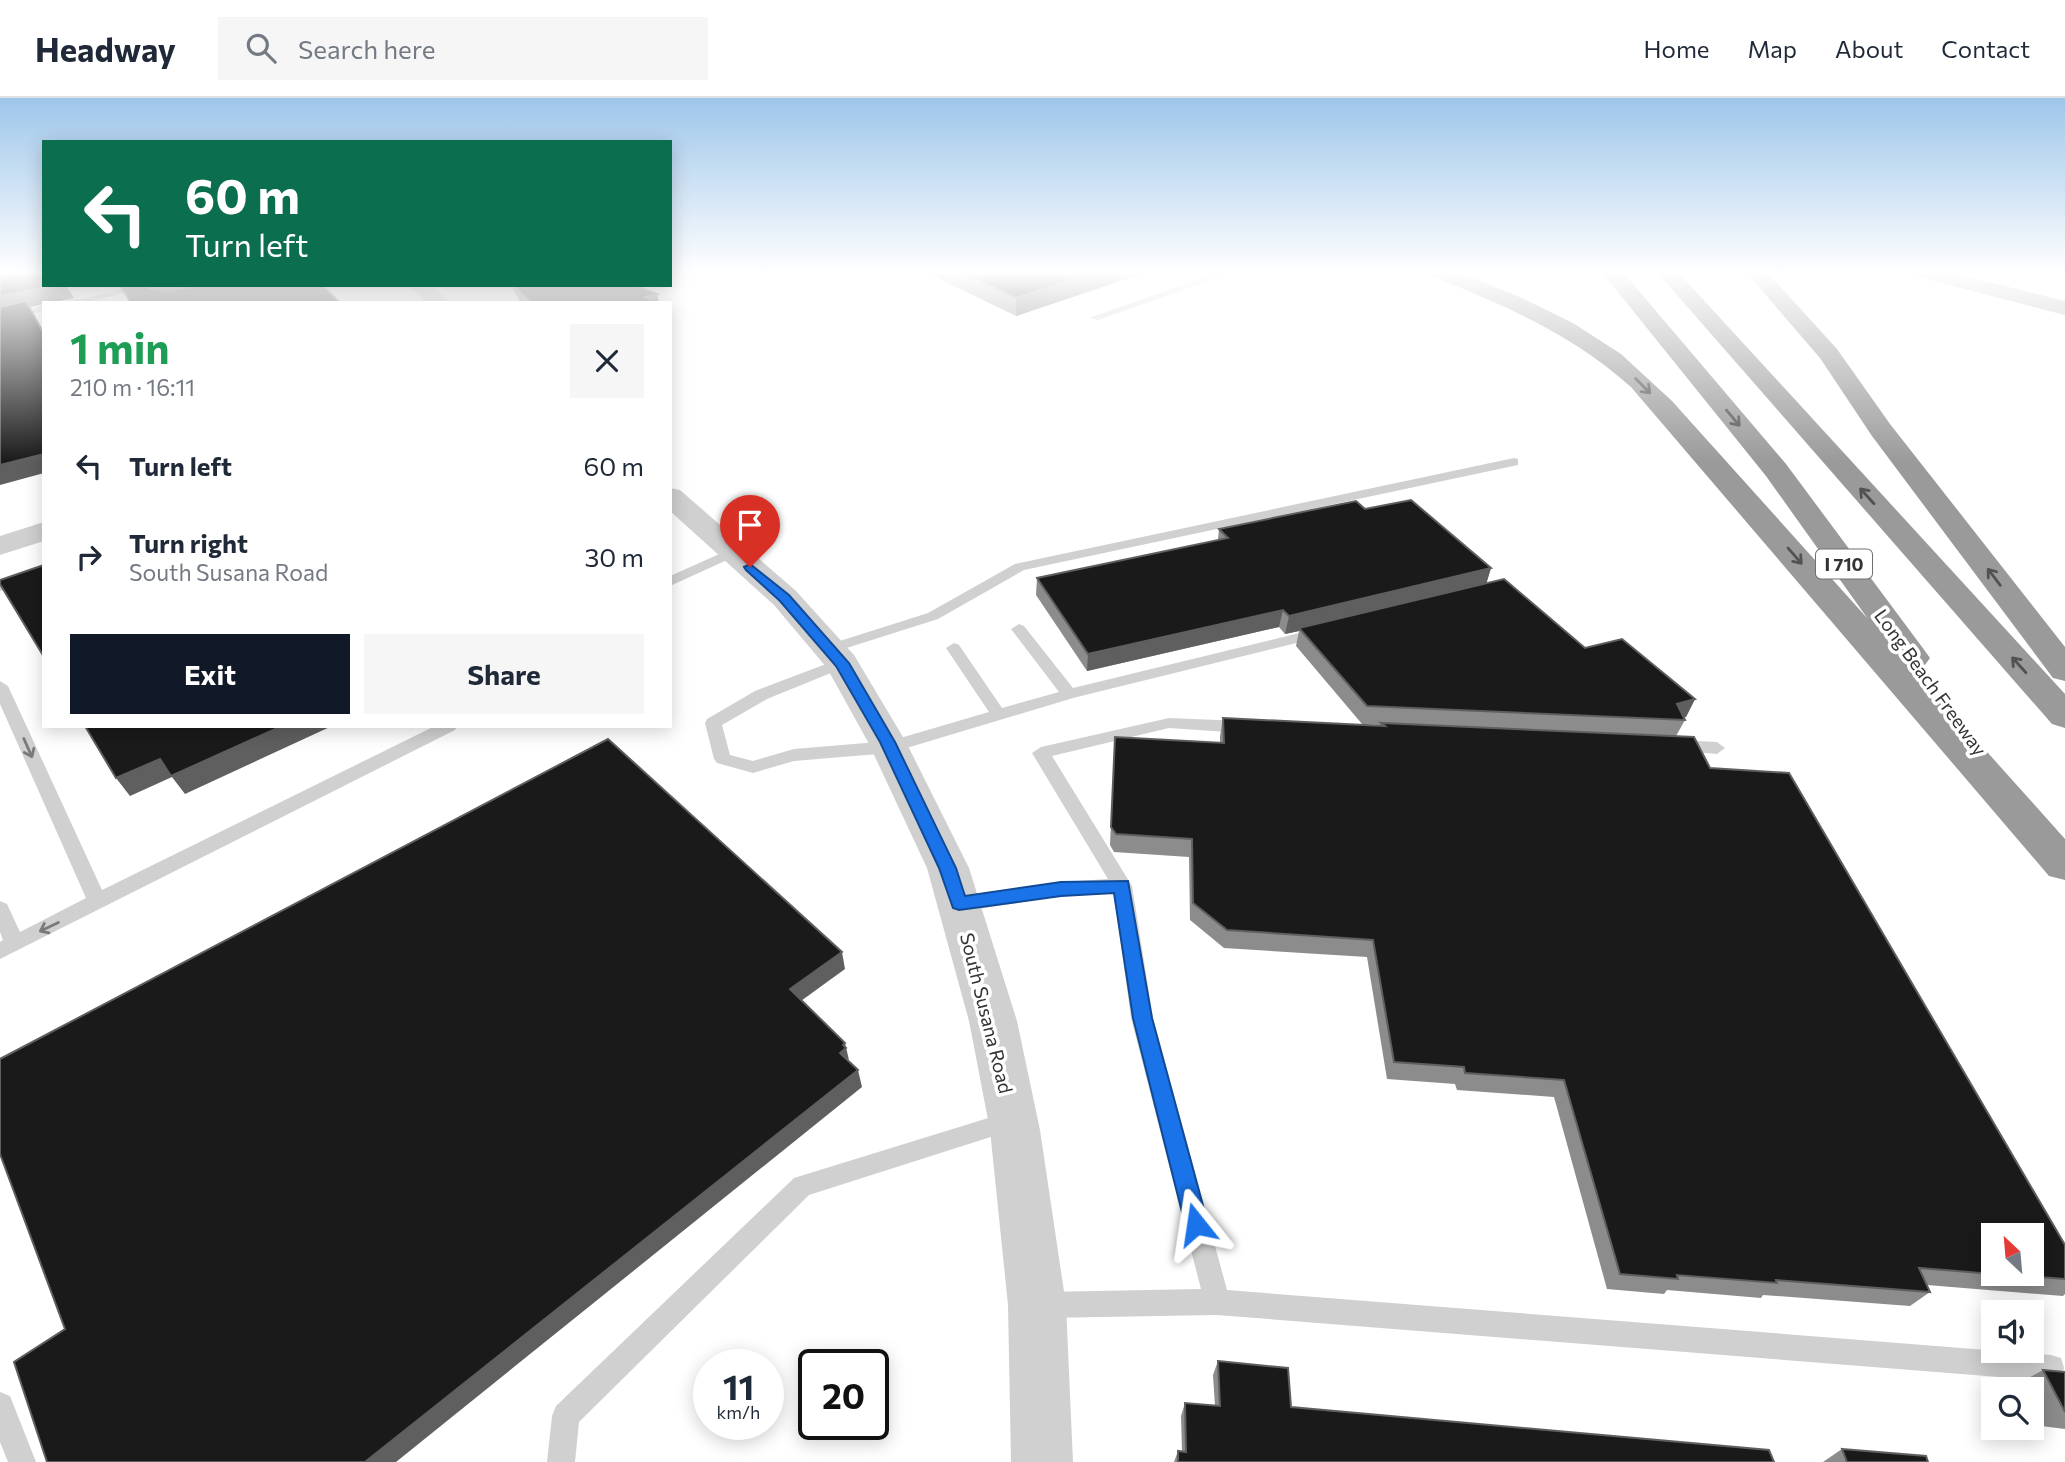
<!DOCTYPE html>
<html lang="en">
<head>
<meta charset="utf-8">
<style>
  body { margin:0; font-family:Commissioner,sans-serif; background:#f6f6f7; color:#1f2937; height:100vh; display:flex; flex-direction:column; font-size:26px; white-space:nowrap }
  * { box-sizing:border-box; margin:0 }
  p { font-size:23px; color:#747a83 }
  .icon { flex:none; width:38px; height:38px; fill:none; stroke:currentColor; stroke-width:2; stroke-linecap:round; stroke-linejoin:round }
  .map { position:relative; flex:1; overflow:hidden }
  .sheet { position:absolute; left:42px; top:203px; width:630px; height:427px; display:flex; flex-direction:column; background:#fff; border-radius:0px; box-shadow:0 4px 18px #0003 }
  .sheet>* { flex:none }
  .top-card { position:absolute; left:42px; top:42px; width:630px; height:147px; border-radius:0px; box-shadow:0 4px 18px #0003; background:#0b6e4f; color:#fff; overflow:hidden }
  .needle { width:46px; rotate:334deg }
  .buttons { position:absolute; left:1981px; top:1125px; display:grid; gap:14px }
  .buttons a { display:grid; place-items:center; width:63px; height:63px; border-radius:0px; background:#fff; box-shadow:0 4px 18px #0003; font-size:35px }
  .speed { position:absolute; left:693px; top:1251px; display:flex; gap:14px; font-size:35px; font-weight:700; text-align:center }
  .speed>* { display:grid; place-content:center; width:91px; height:91px; border-radius:50%; background:#fff; box-shadow:0 4px 18px #0003; line-height:1 }
  .speed small { font-size:18px; font-weight:400 }
  .speed .limit { border:4px solid #111; border-radius:10px; background:#fff; color:#111 }
  .pin { position:absolute; display:grid; place-items:center; width:60px; height:60px; color:#fff; margin:-72px -30px; border-radius:50% 50% 50% 0; rotate:-45deg; box-shadow:0 0 7px #0007 }
  .pin .icon { rotate:45deg }
  .me { position:absolute; width:77px; margin:-38px; rotate:345deg; stroke-linejoin:round; filter:drop-shadow(0 0 5px #0008) }
  .turn { display:flex; align-items:center; gap:24px; height:147px; padding:0 28px; font-size:32px }
  .turn .icon { width:91px; height:91px; stroke-width:2.5 }
  .turn b { display:block; font-size:49px; line-height:60px }
  .round { display:grid; place-items:center; flex:none; width:74px; height:74px; border-radius:0px; background:#f6f6f7 }
  .summary { display:flex; align-items:center; justify-content:space-between; height:119px; padding:0 28px }
  h1 { font-size:42px; font-weight:700; line-height:52px; color:#1e9e55 }
  .primary-button { display:flex; gap:14px; margin-top:auto; padding:14px 28px }
  .primary-button a { flex:1; height:80px; border-radius:0px; background:#111827; color:#fff; font-size:28px; font-weight:700; line-height:80px; text-align:center }
  .primary-button a+a { background:#f6f6f7; color:#1f2937 }
  ul { padding:0; list-style:none }
  li { display:flex; align-items:center; gap:21px; height:91px; padding:0 28px }
  li div { flex:1 }
  li b { display:block; font-size:26px }
  li em { font-style:normal }
  header { display:flex; align-items:center; gap:42px; box-sizing:border-box; height:98px; padding:0 35px; background:#fff; border-bottom:2px solid #e0e1e3 }
  header strong { font-size:33px }
  nav { display:flex; gap:38px; margin-inline-start:auto; font-size:24px }
  .search { width:490px; height:63px; background:#f6f6f7; display:flex; align-items:center; gap:18px; box-sizing:border-box; padding:0 24px; border-radius:0px; color:#747a83; font-size:26px }
  .map>svg:first-child { display:block }
  .lines { fill:none; stroke-linecap:round; stroke-linejoin:round }
  .service { fill:#d0d0d0; fill-rule:evenodd }
  .tertiary { fill:#d0d0d0; fill-rule:evenodd }
  .primary { fill:#ababab; fill-rule:evenodd }
  .motorway { fill:#9a9a9a; fill-rule:evenodd }
  .wall { fill:#8c8c8c }
  .shaded-wall { fill:#5f5f5f }
  .building { fill:#1a1a1a; stroke:#5f5f5f; stroke-width:2 }
  .oneway { stroke:#525252 }
  .oneway2 { stroke:#7a7a7a }
  .route { fill:#1a73e8; stroke:#114b97; stroke-width:2 }
  .labels { text-anchor:middle; dominant-baseline:central; stroke-width:7; stroke-linejoin:round; paint-order:stroke }
  .shield { fill:#fff; stroke:#707070; stroke-width:2 }
  .shield-label { font-size:18px; font-weight:bold; fill:#333 }
  .street-label { font-size:19px; fill:#333; stroke:#fff }
</style>
</head>
<body>
<header>
<strong>Headway</strong>
<div class="search"><svg class="icon" aria-label="search" viewBox="0 0 24 24"><circle cx="10" cy="10" r="6"/><path d="M15 15l6 6"/></svg>Search here</div>
<nav><a>Home</a><a>Map</a><a>About</a><a>Contact</a></nav>
</header>
<div class="map">
<svg width="2065" height="1364" viewBox="0 0 2065 1364">
  <rect width="100%" height="100%" fill="#fff"/>
  <g class="lines">
    <g class="service">
      <path d="M 1222,173 L 1236,173 L 1098,222 L 1089,220 Z"/>
      <path d="M 138,187 L 157,187 L 84,205 L 65,205 Z"/>
      <path d="M 44,207 L 44,213 L 0,223 L 0,217 Z"/>
      <path d="M 1514,360 L 1518,361 L 1518,367 L 1024,472 L 938,521 L 834,554 L 829,556 L 821,551 L 824,548 L 928,515 L 1015,466 Z"/>
      <path d="M 733,450 L 738,451 L 738,457 L 670,488 L 670,478 Z"/>
      <path d="M 44,470 L 44,479 L 0,493 L 0,484 Z"/>
      <path d="M 1019,526 L 1024,528 L 1073,590 L 1320,530 L 1328,535 L 1325,538 L 1073,600 L 890,655 L 794,663 L 753,675 L 717,665 L 714,661 L 705,625 L 707,621 L 755,593 L 842,560 L 848,562 L 850,565 L 848,568 L 767,601 L 722,627 L 730,657 L 753,663 L 794,651 L 890,643 L 989,614 L 946,550 L 954,545 L 959,547 L 1002,610 L 1059,594 L 1011,531 Z"/>
      <path d="M 0,583 L 8,588 L 102,792 L 435,628 L 457,628 L 455,632 L 0,861 L 0,844 L 3,842 L 0,834 L 0,803 L 7,806 L 20,834 L 86,800 L 0,606 Z"/>
      <path d="M 1169,620 L 1242,623 L 1250,629 L 1242,635 L 1169,630 L 1052,658 L 1132,788 L 1153,920 L 1227,1192 L 2051,1257 L 2061,1260 L 2064,1270 L 2061,1280 L 2051,1283 L 1217,1217 L 1044,1220 L 1035,1216 L 1031,1207 L 1035,1198 L 1044,1194 L 1201,1191 L 1131,920 L 1114,796 L 1061,798 L 959,814 L 952,811 L 949,806 L 952,801 L 959,798 L 1061,784 L 1108,781 L 1032,655 L 1041,649 Z"/>
      <path d="M 1676,642 L 1717,644 L 1725,650 L 1717,656 L 1670,652 L 1668,648 Z"/>
      <path d="M 1011,1013 L 1019,1016 L 1022,1023 L 1019,1030 L 809,1097 L 579,1324 L 575,1364 L 547,1364 L 552,1318 L 556,1308 L 794,1080 Z"/>
      <path d="M 0,1294 L 10,1298 L 36,1364 L 8,1364 L 0,1344 Z"/>
    </g>
    <g class="tertiary">
      <path d="M 408,187 L 431,187 L 450,205 L 426,205 Z"/>
      <path d="M 670,390 L 680,392 L 796,493 L 854,557 L 906,644 L 969,770 L 1017,923 L 1040,1032 L 1066,1207 L 1073,1364 L 1011,1364 L 1008,1207 L 990,1032 L 969,923 L 927,770 L 868,644 L 827,570 L 774,507 L 670,413 Z"/>
      <path d="M 44,424 L 44,443 L 0,457 L 0,438 Z"/>
    </g>
    <path class="primary" d="M 1908,173 L 1944,173 L 2065,203 L 2065,217 L 1911,177 Z"/>
    <g class="motorway">
      <path d="M 1425,173 L 1455,173 L 1522,200 L 1573,225 L 1621,256 L 1672,303 L 1868,521 L 1766,378 L 1601,173 L 1622,173 L 1786,366 L 1925,553 L 1930,560 L 1925,567 L 1912,570 L 2065,741 L 2065,782 L 2049,778 L 1631,289 C 1572,236 1501,205 1428,177 Z"/>
      <path d="M 1656,173 L 1677,173 L 2065,596 L 2065,630 L 2052,626 Z"/>
      <path d="M 1745,173 L 1766,173 L 1837,251 L 1890,326 L 2065,549 L 2065,583 L 2053,580 L 1872,338 L 1820,260 Z"/>
    </g>
  </g>
  <g class="wall">
    <path d="M 923,173 L 1150,173 L 1016,218 Z"/>
    <path d="M 512,187 L 634,187 L 657,196 L 659,205 L 521,205 L 514,193 Z"/>
    <path d="M 1365,411 L 1491,470 L 1486,485 L 1585,550 L 1695,601 L 1686,619 L 1684,619 L 1685,622 L 1676,638 L 1710,670 L 2065,1147 L 2065,1196 L 2063,1198 L 1927,1187 L 1930,1194 L 1910,1208 L 1763,1197 L 1761,1200 L 1667,1192 L 1664,1196 L 1607,1191 L 1554,999 L 1457,992 L 1455,986 L 1387,981 L 1367,859 L 1224,850 L 1190,822 L 1189,759 L 1114,754 L 1110,747 L 1115,639 L 1220,645 L 1220,638 L 1223,620 L 1380,628 L 1381,627 L 1362,626 L 1296,548 L 1299,533 L 1285,536 L 1279,529 L 1087,573 L 1036,497 L 1037,480 L 1218,442 L 1219,431 Z"/>
    <path d="M 1218,1263 L 1291,1309 L 1774,1364 L 1174,1364 L 1178,1353 L 1182,1353 L 1181,1318 L 1185,1305 L 1215,1308 L 1213,1277 Z"/>
    <path d="M 2043,1272 L 2065,1274 L 2065,1331 L 2041,1328 L 2032,1310 L 2032,1292 L 2023,1292 L 2019,1285 Z"/>
    <path d="M 1842,1351 L 1928,1364 L 1823,1364 Z"/>
  </g>
  <g class="shaded-wall">
    <path d="M 734,173 L 746,173 L 734,177 Z"/>
    <path d="M 1098,173 L 1150,173 L 1016,218 L 1016,200 Z"/>
    <path d="M 59,187 L 66,187 L 74,200 L 49,205 L 44,205 L 44,206 L 30,209 L 44,234 L 44,236 L 0,214 L 0,198 Z"/>
    <path d="M 156,187 L 219,187 L 158,202 L 149,191 L 151,188 Z"/>
    <path d="M 657,196 L 659,205 L 646,205 L 645,199 Z"/>
    <path d="M 44,356 L 44,375 L 0,387 L 0,367 Z"/>
    <path d="M 1491,470 L 1486,487 L 1299,530 L 1299,533 L 1285,536 L 1289,518 Z"/>
    <path d="M 1283,512 L 1279,529 L 1087,573 L 1088,556 Z"/>
    <path d="M 1695,601 L 1686,619 L 1677,621 L 1677,606 Z"/>
    <path d="M 282,628 L 332,628 L 185,696 L 172,679 L 130,698 L 116,680 L 160,661 Z"/>
    <path d="M 842,854 L 845,871 L 794,908 L 790,891 Z"/>
    <path d="M 845,945 L 849,962 L 840,955 L 843,947 Z"/>
    <path d="M 858,972 L 862,989 L 396,1364 L 365,1364 Z"/>
  </g>
  <g class="building">
    <path d="M 0,173 L 44,173 L 44,187 L 59,187 L 0,198 Z"/>
    <path d="M 959,173 L 1098,173 L 1016,200 Z"/>
    <path d="M 120,187 L 156,187 L 151,188 L 149,191 L 171,193 L 197,187 L 322,187 L 340,205 L 131,205 Z"/>
    <path d="M 516,187 L 634,187 L 657,196 L 645,199 L 653,203 L 647,205 L 533,205 L 521,195 Z"/>
    <path d="M 26,203 L 44,236 L 44,356 L 0,367 L 0,209 Z"/>
    <path d="M 1411,402 L 1491,470 L 1289,518 L 1283,512 L 1088,556 L 1037,480 L 1228,440 L 1219,431 L 1356,403 L 1365,411 Z"/>
    <path d="M 44,467 L 44,559 L 0,486 L 0,482 Z"/>
    <path d="M 1504,481 L 1585,550 L 1622,541 L 1695,601 L 1677,606 L 1685,622 L 1367,608 L 1299,530 Z"/>
    <path d="M 1223,620 L 1385,628 L 1381,625 L 1694,639 L 1710,670 L 1789,675 L 2065,1147 L 2065,1181 L 1997,1176 L 2032,1176 L 2032,1138 L 1993,1138 L 1993,1176 L 1919,1170 L 1930,1194 L 1776,1182 L 1777,1185 L 1677,1177 L 1678,1181 L 1620,1176 L 1564,982 L 1465,975 L 1464,969 L 1394,964 L 1373,842 L 1227,832 L 1193,805 L 1192,741 L 1116,736 L 1111,729 L 1115,639 L 1224,645 Z"/>
    <path d="M 85,628 L 282,628 L 171,678 L 160,661 L 116,680 Z"/>
    <path d="M 608,641 L 842,854 L 790,891 L 845,945 L 843,947 L 846,950 L 840,955 L 858,972 L 365,1364 L 47,1364 L 14,1264 L 65,1231 L 0,1056 L 0,961 Z"/>
    <path d="M 1218,1263 L 1288,1270 L 1291,1309 L 1769,1352 L 1774,1364 L 1178,1364 L 1178,1353 L 1186,1354 L 1185,1305 L 1220,1308 Z"/>
    <path d="M 2043,1272 L 2065,1274 L 2065,1314 Z"/>
    <path d="M 1842,1351 L 1926,1358 L 1928,1364 L 1847,1364 Z"/>
  </g>
  <defs><path id="oneway-shaft" d="M-6 0H5M1.5-3L5.5 0L1.5 3" fill="none" stroke-width="1.6" stroke-linecap="round" stroke-linejoin="round" transform="scale(1.75)"/></defs>
  <g class="oneway">
    <use href="#oneway-shaft" transform="translate(1643 288) rotate(45)"/>
    <use href="#oneway-shaft" transform="translate(1733 320) rotate(50)"/>
    <use href="#oneway-shaft" transform="translate(1867 398) rotate(-132)"/>
    <use href="#oneway-shaft" transform="translate(1795 458) rotate(49)"/>
    <use href="#oneway-shaft" transform="translate(1994 479) rotate(-127)"/>
    <use href="#oneway-shaft" transform="translate(2019 567) rotate(-132)"/>
  </g>
  <g class="oneway2">
    <use href="#oneway-shaft" transform="translate(28 650) rotate(66)"/>
    <use href="#oneway-shaft" transform="translate(49 829) rotate(154)"/>
  </g>
  <linearGradient id="sky" x2="0" y2="1"><stop stop-color="#9ec6ea"/><stop offset="0.48" stop-color="#fff"/><stop offset="1" stop-color="#fff" stop-opacity="0"/></linearGradient>
  <rect width="2065" height="364" fill="url(#sky)"/>
  <path class="route" d="M 750,466 L 789,497 L 849,565 L 895,644 L 956,770 L 965,798 L 1061,784 L 1128,783 L 1152,920 L 1208,1126 L 1204,1134 L 1196,1137 L 1188,1134 L 1185,1126 L 1133,920 L 1114,795 L 1061,798 L 959,812 L 953,810 L 939,770 L 880,644 L 836,568 L 780,503 L 746,472 L 744,469 Z"/>
  <g class="labels">
    <rect class="shield" x="1816" y="451.5" width="56" height="29" rx="5"/>
    <g class="shield-label">
      <text x="1844" y="466">I 710</text>
    </g>
    <g class="street-label">
      <text transform="translate(1931 584) rotate(54)">Long Beach Freeway</text>
      <text transform="translate(987 915) rotate(76)">South Susana Road</text>
    </g>
  </g>
</svg>
<div class="buttons">
<a><svg class="needle" viewBox="-14 -14 28 28"><path d="M0-13l5 13h-10z" fill="#e53935"/><path d="M0 13l5-13h-10z" fill="#747a83"/></svg></a>
<a><svg class="icon" aria-label="sound" viewBox="0 0 24 24"><path d="M4 9h4l5-4v14l-5-4H4zM17 9q2 3 0 6"/></svg></a>
<a><svg class="icon" aria-label="search" viewBox="0 0 24 24"><circle cx="10" cy="10" r="6"/><path d="M15 15l6 6"/></svg></a>
</div>
<div class="speed"><div>11<small>km/h</small></div><div class="limit">20</div></div>
<div class="pin" style="left:750px;top:469px;background:#d93025"><svg class="icon" aria-label="arrive" viewBox="0 0 24 24"><path d="M6 21V4h12l-3 4 3 4H6"/></svg></div>
<svg class="me" style="left:1196px;top:1126px" viewBox="-20 -20 40 40"><path d="M0-17L14 15 0 8-14 15z" fill="#1a73e8" stroke="#fff" stroke-width="4"/></svg>
<div class="top-card">
<div class="turn"><svg class="icon" aria-label="left" viewBox="0 0 24 24"><path d="M17 20v-9H6M10 6l-5 5 5 5"/></svg><div><b>60 m</b>Turn left</div></div>
</div>
<section class="sheet">
<div class="summary"><div><h1>1 min</h1><p>210 m · 16:11</p></div><a class="round"><svg class="icon" aria-label="close" viewBox="0 0 24 24"><path d="M6 6l12 12M18 6L6 18"/></svg></a></div>
<ul>
<li><svg class="icon" aria-label="left" viewBox="0 0 24 24"><path d="M17 20v-9H6M10 6l-5 5 5 5"/></svg><div><b>Turn left</b></div><em>60 m</em></li>
<li><svg class="icon" aria-label="right" viewBox="0 0 24 24"><path d="M7 20v-9h11M14 6l5 5-5 5"/></svg><div><b>Turn right</b><p>South Susana Road</p></div><em>30 m</em></li>
</ul>
<div class="primary-button"><a>Exit</a><a>Share</a></div>
</section>
</div>
</body>
</html>
